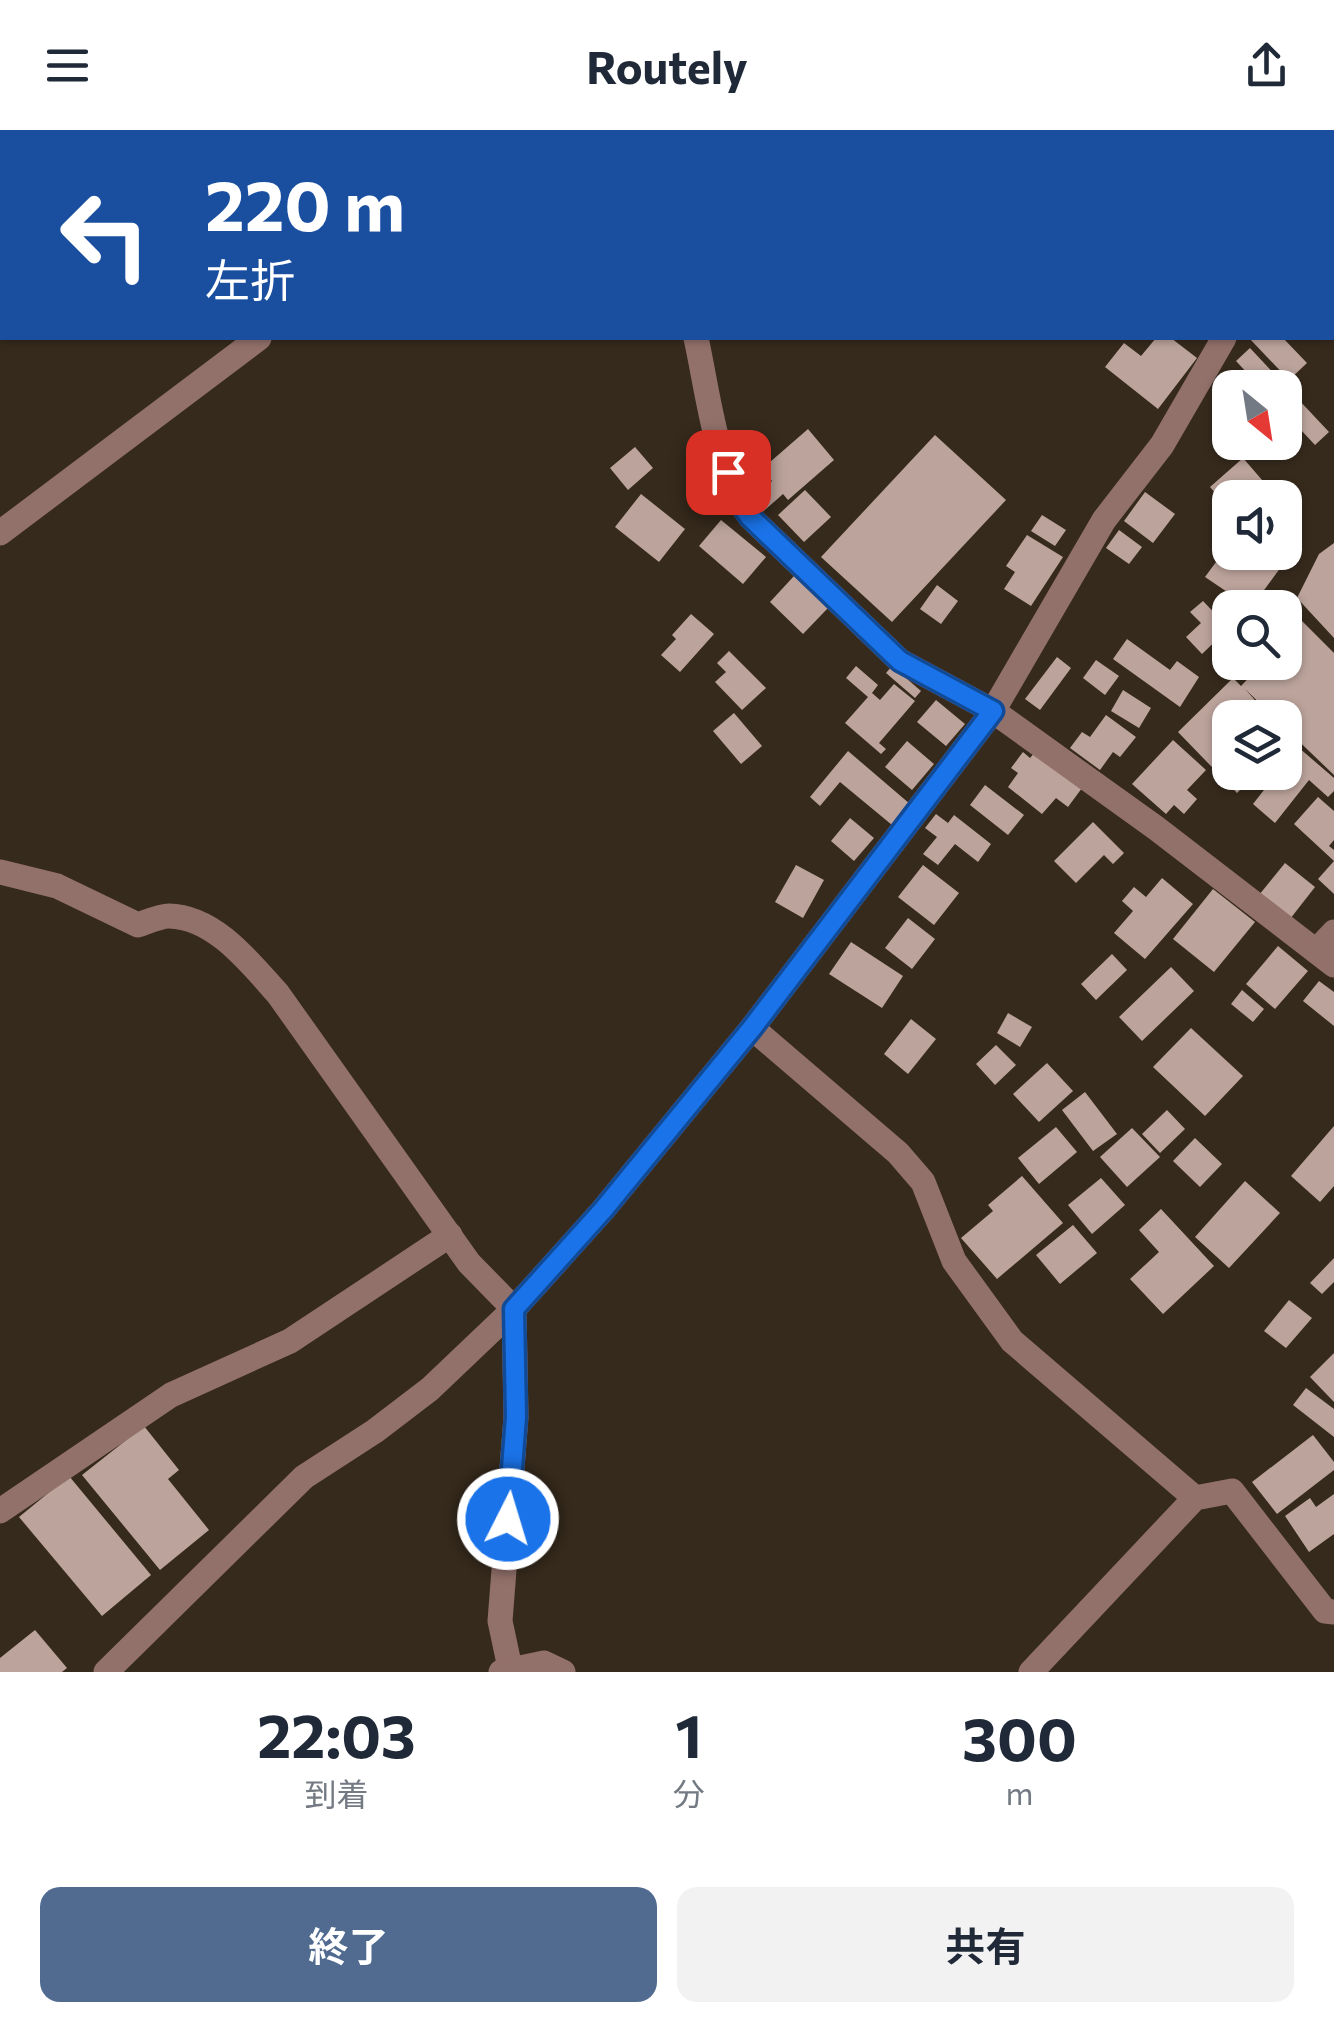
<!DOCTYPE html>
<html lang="ja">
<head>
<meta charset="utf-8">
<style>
  body { margin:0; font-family:Commissioner,"Noto Sans JP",sans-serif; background:#f2f2f3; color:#1f2937; height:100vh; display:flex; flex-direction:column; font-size:38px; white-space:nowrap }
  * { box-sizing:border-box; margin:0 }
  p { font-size:32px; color:#747a83 }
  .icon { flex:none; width:55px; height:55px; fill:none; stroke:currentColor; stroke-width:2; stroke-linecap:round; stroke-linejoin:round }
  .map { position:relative; height:1542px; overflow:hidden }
  .sheet { display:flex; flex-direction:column; background:#fff; flex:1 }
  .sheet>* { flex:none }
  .top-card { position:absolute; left:0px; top:0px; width:1335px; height:210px; box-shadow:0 2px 8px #0004; background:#1a4fa0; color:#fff; overflow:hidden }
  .needle { width:65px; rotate:150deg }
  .controls { position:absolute; left:1212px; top:240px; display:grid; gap:20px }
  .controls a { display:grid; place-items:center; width:90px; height:90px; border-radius:20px; background:#fff; box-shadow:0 2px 8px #0004; font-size:50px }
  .pin { position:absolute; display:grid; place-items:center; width:85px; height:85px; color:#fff; margin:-42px; border-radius:20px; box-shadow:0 5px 15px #0006 }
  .me { position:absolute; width:110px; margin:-55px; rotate:5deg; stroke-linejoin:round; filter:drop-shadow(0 0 8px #0008) }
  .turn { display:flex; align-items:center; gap:35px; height:210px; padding:0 40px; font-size:45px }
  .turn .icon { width:130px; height:130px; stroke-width:2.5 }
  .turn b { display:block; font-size:70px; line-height:85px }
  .eta { display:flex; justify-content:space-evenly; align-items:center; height:170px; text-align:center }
  .eta b { font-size:60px; font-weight:700; line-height:70px }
  .action { display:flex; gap:20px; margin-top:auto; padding:20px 40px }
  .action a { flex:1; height:115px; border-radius:20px; background:#506a90; color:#fff; font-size:40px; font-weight:700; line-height:115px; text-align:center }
  .action a+a { background:#f2f2f3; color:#1f2937 }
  header { display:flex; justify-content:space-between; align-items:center; height:130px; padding:0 40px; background:#fff; font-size:45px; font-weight:700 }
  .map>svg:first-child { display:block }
  .building { fill:#bca49c }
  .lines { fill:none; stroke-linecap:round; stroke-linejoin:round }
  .minor { stroke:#93716b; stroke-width:25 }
  .route-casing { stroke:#114b97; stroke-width:25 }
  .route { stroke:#1a73e8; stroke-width:18 }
</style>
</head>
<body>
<header><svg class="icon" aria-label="menu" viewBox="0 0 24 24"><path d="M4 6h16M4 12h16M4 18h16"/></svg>Routely<svg class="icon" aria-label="share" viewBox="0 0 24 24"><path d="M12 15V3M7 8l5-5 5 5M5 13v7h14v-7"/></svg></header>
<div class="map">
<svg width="1334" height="1542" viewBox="0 0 1334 1542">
  <rect width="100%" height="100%" fill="#362a1c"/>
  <g class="building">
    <path d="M 1156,208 L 1171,208 L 1197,228 L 1158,279 L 1105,237 L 1124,213 L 1141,226 Z"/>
    <path d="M 1249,208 L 1283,208 L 1307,233 L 1289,250 Z"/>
    <path d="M 1250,218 L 1329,302 L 1315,315 L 1285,283 L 1285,258 L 1261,258 L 1236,231 Z"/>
    <path d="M 808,299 L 834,330 L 788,370 L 783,364 L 758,386 L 747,374 L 772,351 L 762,339 Z"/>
    <path d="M 935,305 L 1006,370 L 892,492 L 821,427 Z"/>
    <path d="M 635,317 L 653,338 L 628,360 L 610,338 Z"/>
    <path d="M 1243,328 L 1269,358 L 1258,368 L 1230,368 L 1230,380 L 1210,357 Z"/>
    <path d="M 805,360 L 831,387 L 804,412 L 778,385 Z"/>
    <path d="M 1145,362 L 1175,384 L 1153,413 L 1124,391 Z"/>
    <path d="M 641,364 L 685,399 L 659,432 L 615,397 Z"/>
    <path d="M 1042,385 L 1066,400 L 1055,416 L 1031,401 Z"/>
    <path d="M 721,390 L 766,427 L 743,454 L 699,416 Z"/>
    <path d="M 1119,400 L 1142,417 L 1129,434 L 1106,418 Z"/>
    <path d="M 1027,405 L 1063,427 L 1031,476 L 1004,459 L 1015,442 L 1006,436 Z"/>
    <path d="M 1230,413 L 1230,422 L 1285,422 L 1289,426 L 1251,478 L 1205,447 Z"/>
    <path d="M 1334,413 L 1334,508 L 1297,468 L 1319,424 Z"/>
    <path d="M 794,446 L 828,478 L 803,504 L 770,472 Z"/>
    <path d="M 937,455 L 958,471 L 941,494 L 920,479 Z"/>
    <path d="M 1203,471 L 1229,498 L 1202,524 L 1186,507 L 1201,493 L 1190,482 Z"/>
    <path d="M 1292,481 L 1334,523 L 1334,645 L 1285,598 L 1285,588 L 1275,588 L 1245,559 L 1271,588 L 1230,588 L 1230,642 L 1258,642 L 1237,663 L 1178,602 L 1233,548 L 1241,556 L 1264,532 L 1285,532 L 1285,496 Z"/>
    <path d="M 691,484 L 714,504 L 680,542 L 661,525 L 676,509 L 672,505 Z"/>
    <path d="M 1127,509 L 1170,540 L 1177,531 L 1199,547 L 1180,577 L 1113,529 Z"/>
    <path d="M 729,521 L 766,558 L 742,580 L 715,552 L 726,542 L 717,533 Z"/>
    <path d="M 1057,527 L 1071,538 L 1040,580 L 1025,569 Z"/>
    <path d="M 1096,530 L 1119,546 L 1105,565 L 1083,548 Z"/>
    <path d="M 856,536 L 878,555 L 872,563 L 880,570 L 894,554 L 915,571 L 879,613 L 886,619 L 881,624 L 845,593 L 868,567 L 846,548 Z"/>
    <path d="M 892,536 L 921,561 L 915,568 L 886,543 Z"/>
    <path d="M 1123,560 L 1151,578 L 1139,598 L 1111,581 Z"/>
    <path d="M 936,570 L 965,594 L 946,616 L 917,592 Z"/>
    <path d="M 734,583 L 762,616 L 741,634 L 713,601 Z"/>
    <path d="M 1106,585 L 1136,607 L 1120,627 L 1113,622 L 1100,640 L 1070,618 L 1082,602 L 1090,607 Z"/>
    <path d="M 1173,610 L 1206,640 L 1187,660 L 1197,669 L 1184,684 L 1174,675 L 1166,684 L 1132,654 Z"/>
    <path d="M 907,611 L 934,634 L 912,660 L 885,637 Z"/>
    <path d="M 1298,617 L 1334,648 L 1334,661 L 1328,667 L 1309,650 L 1275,693 L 1253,674 L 1278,642 L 1285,642 L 1285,634 Z"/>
    <path d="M 848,621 L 910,674 L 892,695 L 840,652 L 820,676 L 810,667 Z"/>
    <path d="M 1036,621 L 1082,658 L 1068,677 L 1056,668 L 1042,684 L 1008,657 L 1018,643 L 1011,638 L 1023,622 L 1030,628 Z"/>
    <path d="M 985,655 L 1024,685 L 1008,705 L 970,675 Z"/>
    <path d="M 1318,667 L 1334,681 L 1334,710 L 1329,716 L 1334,720 L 1334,731 L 1294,694 Z"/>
    <path d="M 936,684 L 948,693 L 954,685 L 991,714 L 978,732 L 955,714 L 938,735 L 923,724 L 937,707 L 925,698 Z"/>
    <path d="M 850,688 L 874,708 L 854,731 L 831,711 Z"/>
    <path d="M 1093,692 L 1124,723 L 1113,734 L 1104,725 L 1076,753 L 1054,731 Z"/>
    <path d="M 1334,731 L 1334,764 L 1318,749 Z"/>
    <path d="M 1285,733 L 1315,757 L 1290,789 L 1259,765 Z"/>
    <path d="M 796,735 L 824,750 L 803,788 L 775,772 Z"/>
    <path d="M 923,735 L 959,763 L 934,795 L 898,767 Z"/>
    <path d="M 1162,748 L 1193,774 L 1145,829 L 1114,803 L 1133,781 L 1122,771 L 1134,757 L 1146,767 Z"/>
    <path d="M 1213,759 L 1255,792 L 1214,842 L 1173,809 Z"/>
    <path d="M 908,788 L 935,809 L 912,839 L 885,818 Z"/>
    <path d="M 851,812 L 903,846 L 882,878 L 829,844 Z"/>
    <path d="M 1278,816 L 1308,841 L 1275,879 L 1246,854 Z"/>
    <path d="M 1112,824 L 1127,840 L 1096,870 L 1081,854 Z"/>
    <path d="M 1171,837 L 1194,861 L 1142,911 L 1119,887 Z"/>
    <path d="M 1319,851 L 1334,862 L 1334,896 L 1303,871 Z"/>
    <path d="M 1242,860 L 1264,879 L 1253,892 L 1231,874 Z"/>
    <path d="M 1008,883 L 1032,897 L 1020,917 L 997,903 Z"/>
    <path d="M 911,889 L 936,909 L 908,944 L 884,924 Z"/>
    <path d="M 1191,898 L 1243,946 L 1205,986 L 1153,937 Z"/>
    <path d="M 996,915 L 1016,935 L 995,955 L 976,934 Z"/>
    <path d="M 1047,933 L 1073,961 L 1039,992 L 1013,964 Z"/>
    <path d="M 1085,962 L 1117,1004 L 1093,1021 L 1062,980 Z"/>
    <path d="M 1167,980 L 1185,999 L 1160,1023 L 1142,1004 Z"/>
    <path d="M 1334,996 L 1334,1056 L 1320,1072 L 1291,1046 Z"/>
    <path d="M 1056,997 L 1077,1022 L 1039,1054 L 1018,1028 Z"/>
    <path d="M 1132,998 L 1160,1027 L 1127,1057 L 1100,1027 Z"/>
    <path d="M 1195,1008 L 1222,1034 L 1200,1057 L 1173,1031 Z"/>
    <path d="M 1022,1046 L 1063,1093 L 997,1149 L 961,1108 L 993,1081 L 988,1075 Z"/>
    <path d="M 1101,1048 L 1125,1075 L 1092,1104 L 1068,1075 Z"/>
    <path d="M 1245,1051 L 1280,1083 L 1229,1138 L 1195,1107 Z"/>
    <path d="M 1161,1079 L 1214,1136 L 1163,1184 L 1130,1149 L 1159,1122 L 1139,1100 Z"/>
    <path d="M 1073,1095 L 1097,1123 L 1060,1154 L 1036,1125 Z"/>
    <path d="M 1334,1128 L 1334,1152 L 1322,1164 L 1310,1153 Z"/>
    <path d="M 1289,1170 L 1312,1188 L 1286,1218 L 1264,1201 Z"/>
    <path d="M 1334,1223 L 1334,1272 L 1310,1247 Z"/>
    <path d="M 1306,1258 L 1334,1279 L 1334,1307 L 1293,1275 Z"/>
    <path d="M 144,1296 L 179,1340 L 168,1349 L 209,1400 L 160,1440 L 82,1345 Z"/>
    <path d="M 1313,1305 L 1334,1332 L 1334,1340 L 1277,1384 L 1252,1352 Z"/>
    <path d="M 69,1346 L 151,1445 L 102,1486 L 19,1387 Z"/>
    <path d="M 1334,1364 L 1334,1404 L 1309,1422 L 1285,1386 L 1310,1368 L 1316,1377 Z"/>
    <path d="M 35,1500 L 67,1538 L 62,1542 L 0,1542 L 0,1528 Z"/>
  </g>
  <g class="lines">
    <g class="minor">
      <path d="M 619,0 L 620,2"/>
      <path d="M 1024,0 L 1026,2"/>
      <path d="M 541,2 L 544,0"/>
      <path d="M 1332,40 L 1334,38"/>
      <path d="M 696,208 C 709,267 715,337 750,387 L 900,531 L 993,581 L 1156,698 L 1334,835"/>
      <path d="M 0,403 L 259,208"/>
      <path d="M 0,742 L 57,756 L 138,795 C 147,792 160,786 169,786 C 215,787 250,833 278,864 L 469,1133 L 514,1179 L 516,1287 L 500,1491 L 510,1538"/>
      <path d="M 1316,821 L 1334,802"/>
      <path d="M 752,898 L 898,1023 L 923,1052 L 954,1131 L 1012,1211 L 1195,1368"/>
      <path d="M 0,1381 L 171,1265 L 290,1211 L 450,1105"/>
      <path d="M 106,1542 L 304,1347 L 375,1301 L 430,1259 L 514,1179 L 603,1080 L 752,898 L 993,581 L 1104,390 L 1162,315 L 1224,208"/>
      <path d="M 501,1542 L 544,1533 L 563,1542"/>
      <path d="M 1031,1542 L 1195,1368 L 1232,1361 L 1325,1481 L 1334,1482"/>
    </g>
  </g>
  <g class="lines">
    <g class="route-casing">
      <path id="route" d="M 508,1389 L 516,1287 L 514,1179 L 603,1080 L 752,898 L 993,581 L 900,531 L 750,387 L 734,364 L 728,342"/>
    </g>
    <use href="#route" class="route"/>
  </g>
</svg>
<div class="controls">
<a><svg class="needle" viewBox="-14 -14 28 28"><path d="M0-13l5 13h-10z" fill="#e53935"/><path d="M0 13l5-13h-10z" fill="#747a83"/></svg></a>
<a><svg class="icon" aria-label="sound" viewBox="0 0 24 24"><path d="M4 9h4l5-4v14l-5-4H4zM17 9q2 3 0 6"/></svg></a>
<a><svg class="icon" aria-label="search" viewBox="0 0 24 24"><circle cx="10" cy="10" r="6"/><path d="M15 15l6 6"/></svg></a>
<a><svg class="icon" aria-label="layers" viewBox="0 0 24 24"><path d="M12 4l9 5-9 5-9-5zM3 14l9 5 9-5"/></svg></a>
</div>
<div class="pin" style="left:728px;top:342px;background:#d93025"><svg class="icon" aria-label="arrive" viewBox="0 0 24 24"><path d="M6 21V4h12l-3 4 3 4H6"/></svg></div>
<svg class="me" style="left:508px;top:1389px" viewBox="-20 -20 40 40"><circle r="17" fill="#1a73e8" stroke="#fff" stroke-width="3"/><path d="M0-11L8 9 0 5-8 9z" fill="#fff"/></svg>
<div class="top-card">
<div class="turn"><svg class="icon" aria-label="left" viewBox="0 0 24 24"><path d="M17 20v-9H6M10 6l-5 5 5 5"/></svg><div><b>220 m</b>左折</div></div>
</div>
</div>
<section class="sheet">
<div class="eta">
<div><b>22:03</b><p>到着</p></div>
<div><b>1</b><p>分</p></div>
<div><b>300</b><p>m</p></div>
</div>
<div class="action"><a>終了</a><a>共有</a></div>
</section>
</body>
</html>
